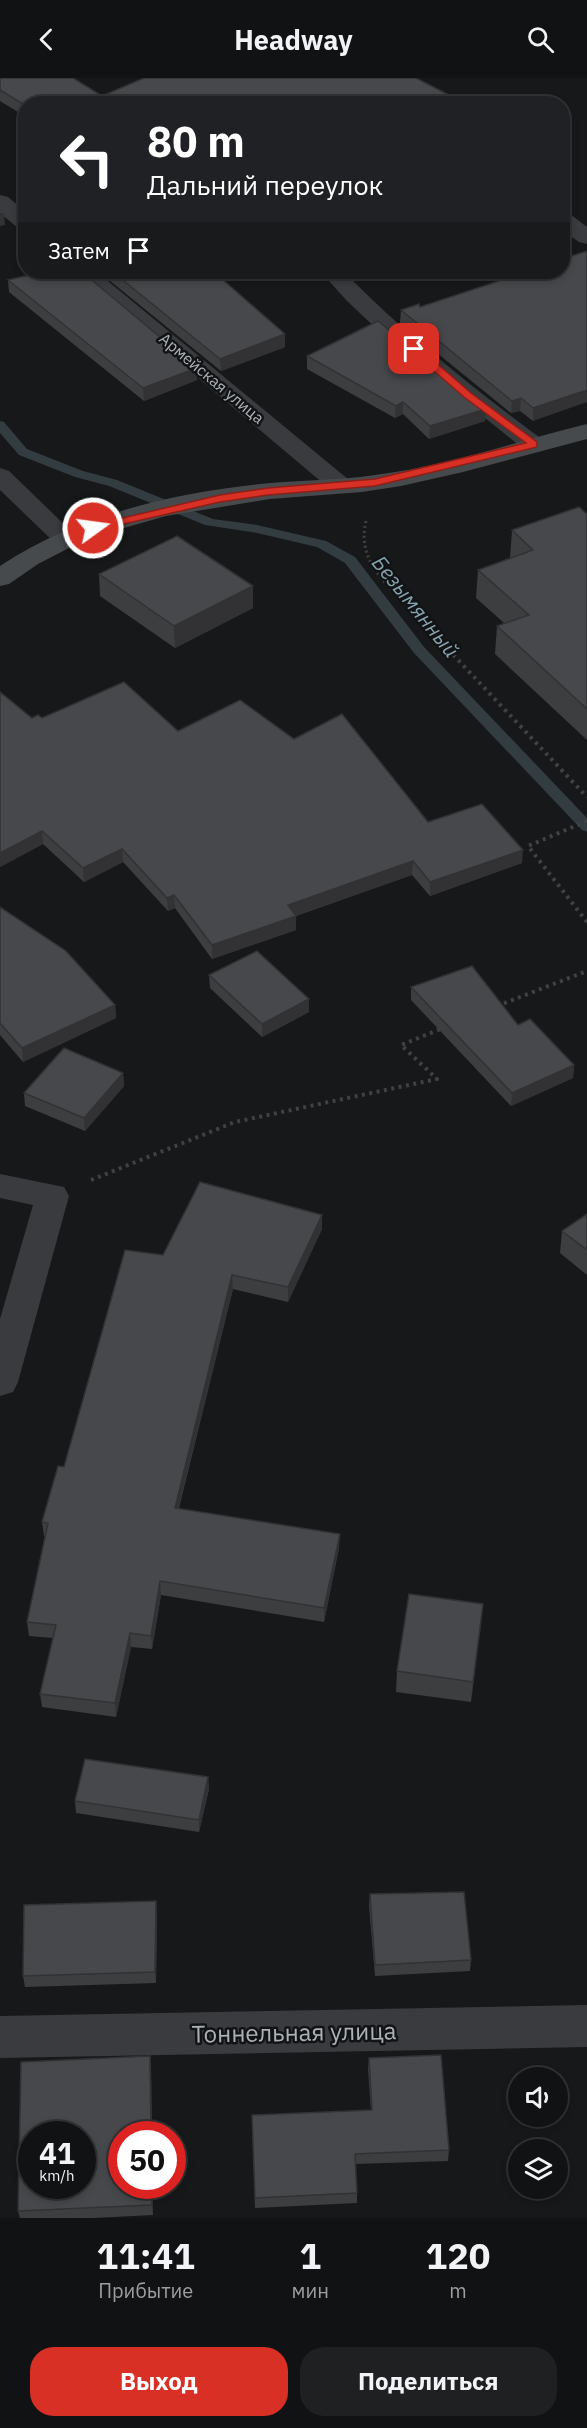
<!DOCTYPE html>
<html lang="ru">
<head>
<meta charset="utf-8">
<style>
  body { margin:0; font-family:"IBM Plex Sans",sans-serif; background:#1e2021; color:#f1f3f6; height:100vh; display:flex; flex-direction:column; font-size:22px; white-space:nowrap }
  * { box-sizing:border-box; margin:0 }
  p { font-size:20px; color:#9c9ea0 }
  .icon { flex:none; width:33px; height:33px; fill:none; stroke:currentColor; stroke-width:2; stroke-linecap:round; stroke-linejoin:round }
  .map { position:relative; height:2140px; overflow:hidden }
  .side { display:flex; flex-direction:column; background:#111213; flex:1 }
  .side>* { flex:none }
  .hud { position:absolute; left:18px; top:18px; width:552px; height:183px; border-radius:24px; box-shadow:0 3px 9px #0003,0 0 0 2px #303233; background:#202124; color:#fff; overflow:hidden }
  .controls { position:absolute; left:508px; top:1989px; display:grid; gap:12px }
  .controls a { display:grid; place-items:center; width:60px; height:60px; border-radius:50%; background:#111213; box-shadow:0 3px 9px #0003,0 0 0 2px #303233; font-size:30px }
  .speed { position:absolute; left:18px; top:2043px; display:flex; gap:12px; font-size:30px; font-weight:700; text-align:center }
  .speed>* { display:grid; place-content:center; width:78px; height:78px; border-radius:50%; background:#111213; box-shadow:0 3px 9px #0003,0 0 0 2px #303233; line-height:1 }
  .speed small { font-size:15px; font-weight:400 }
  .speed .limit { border:9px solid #d22; background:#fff; color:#111 }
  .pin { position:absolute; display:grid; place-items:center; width:51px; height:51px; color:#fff; margin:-26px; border-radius:12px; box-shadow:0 3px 9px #0006 }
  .me { position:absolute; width:66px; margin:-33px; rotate:76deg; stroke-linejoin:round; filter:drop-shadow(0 0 4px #0008) }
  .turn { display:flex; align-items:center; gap:21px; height:126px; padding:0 30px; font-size:27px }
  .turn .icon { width:78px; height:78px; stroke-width:2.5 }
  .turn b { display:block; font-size:42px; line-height:51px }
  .then { display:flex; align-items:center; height:57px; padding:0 30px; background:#0003; gap:12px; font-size:22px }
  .eta { display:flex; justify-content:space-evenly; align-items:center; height:102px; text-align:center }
  .eta b { font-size:36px; font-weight:700; line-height:42px }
  .action { display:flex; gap:12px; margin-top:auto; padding:12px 30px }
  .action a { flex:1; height:69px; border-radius:24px; background:#d93025; color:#fff; font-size:24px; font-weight:700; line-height:69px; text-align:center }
  .action a+a { background:#1e2021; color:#f1f3f6 }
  header { display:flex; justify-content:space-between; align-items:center; height:78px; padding:0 30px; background:#111213; font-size:27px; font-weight:700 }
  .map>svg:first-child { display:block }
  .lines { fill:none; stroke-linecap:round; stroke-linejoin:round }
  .stream { fill:#323c41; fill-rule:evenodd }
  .path-far1 { stroke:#3f4245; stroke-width:3; stroke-dasharray:2 3; stroke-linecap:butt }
  .path { stroke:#3f4245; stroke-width:4; stroke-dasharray:3 4.5; stroke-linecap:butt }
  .minor { fill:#393b3e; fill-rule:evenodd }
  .secondary { fill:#474a4d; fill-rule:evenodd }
  .wall { fill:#3d3e40 }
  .shaded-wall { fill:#323234 }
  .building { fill:#47484b; stroke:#323234; stroke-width:1.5; fill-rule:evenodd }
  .route { fill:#d93025; stroke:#8d1f18; stroke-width:1.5 }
  .labels { text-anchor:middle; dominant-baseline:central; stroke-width:5; stroke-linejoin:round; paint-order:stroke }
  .far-street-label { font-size:16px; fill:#abb1b7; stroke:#121314 }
  .water-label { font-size:21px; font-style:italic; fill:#86a3af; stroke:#121314 }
  .near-street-label { font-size:24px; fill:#abb1b7; stroke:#121314 }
</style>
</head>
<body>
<header><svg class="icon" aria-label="back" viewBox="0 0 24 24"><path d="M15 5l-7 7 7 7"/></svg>Headway<svg class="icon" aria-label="search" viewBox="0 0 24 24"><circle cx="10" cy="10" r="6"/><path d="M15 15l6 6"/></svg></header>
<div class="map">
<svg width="587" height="2140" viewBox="0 0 587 2140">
  <rect width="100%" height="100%" fill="#171819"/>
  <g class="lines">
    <path class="stream" d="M 0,343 L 4,344 L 27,371 L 83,393 L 117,402 L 213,441 L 257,447 L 326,463 L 355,479 L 424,569 L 587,740 L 587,754 L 582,752 L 414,575 L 345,485 L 317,469 L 257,455 L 205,447 L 109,408 L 75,399 L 19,377 L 0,355 Z"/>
    <path class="path-far1" d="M 366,443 C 356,484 388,507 414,534"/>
    <g class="path">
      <path d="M 412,533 L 587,719"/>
      <path d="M 587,743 L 528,768 L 587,844"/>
      <path d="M 497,928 L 587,893"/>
      <path d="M 91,1102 L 235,1044 L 437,1001 L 401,967 L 443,950"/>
    </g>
    <g class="minor">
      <path d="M 0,117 L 8,119 L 26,134 L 26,152 L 18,150 L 0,135 Z"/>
      <path d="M 562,134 L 570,136 L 587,149 L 587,166 L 579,164 L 562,152 Z"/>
      <path d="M 73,194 L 97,194 L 349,402 L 353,407 L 349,412 L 340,415 L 331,412 Z"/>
      <path d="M 321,194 L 344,194 C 405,256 473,310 543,362 L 546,367 L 543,372 L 534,374 L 525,372 L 395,268 L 347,223 Z"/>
      <path d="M 0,390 L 9,393 L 74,456 L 78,461 L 74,466 L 65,469 L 56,466 L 0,412 Z"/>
      <path d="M 0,1096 L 64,1109 L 69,1118 L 18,1304 L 13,1314 L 0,1318 L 0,1241 L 33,1127 L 0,1120 Z"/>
      <path d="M 587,1927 L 587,1969 L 0,1980 L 0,1938 Z"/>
    </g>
    <path class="secondary" d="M 587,346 L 587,361 L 463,394 L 401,408 L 362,414 L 270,421 L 166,438 L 103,456 L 69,470 L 38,486 L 9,506 L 0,508 L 0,488 C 78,436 178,414 271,405 C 306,402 341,402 375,397 C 447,388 517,363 587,346 Z"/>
  </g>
  <g class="wall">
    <path d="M 0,0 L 102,18 L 453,19 L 453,26 L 26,26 L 26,39 L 0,23 Z"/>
    <path d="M 99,194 L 214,194 L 285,256 L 285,269 L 221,293 Z"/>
    <path d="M 562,194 L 533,343 L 520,333 L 511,335 L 400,245 L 401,232 L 420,229 Z"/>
    <path d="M 8,202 L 197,302 L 144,323 L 9,214 Z"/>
    <path d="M 307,278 L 486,331 L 485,343 L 429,361 L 403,336 L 395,340 L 307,291 Z"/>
    <path d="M 587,436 L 587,662 L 495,576 L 497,548 L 504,545 L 476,520 L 478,492 L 510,480 L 512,452 Z"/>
    <path d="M 99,496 L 253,530 L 175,570 L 100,518 Z"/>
    <path d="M 32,640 L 178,653 L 294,661 L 428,744 L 522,785 L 430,818 L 412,797 L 296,838 L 296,852 L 212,881 L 175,830 L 168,833 L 123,784 L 84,804 L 43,766 L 0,789 Z"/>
    <path d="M 0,829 L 115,927 L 116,940 L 23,984 L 0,957 Z"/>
    <path d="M 209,897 L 309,921 L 309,934 L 262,959 L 210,910 Z"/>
    <path d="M 411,909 L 518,947 L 574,987 L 573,1000 L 511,1028 L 411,922 Z"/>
    <path d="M 123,995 L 124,1008 L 85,1053 L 25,1028 L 24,1015 Z"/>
    <path d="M 587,1136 L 587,1197 L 560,1175 L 562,1153 Z"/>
    <path d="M 322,1137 L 322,1151 L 288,1224 L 233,1211 L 179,1430 L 339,1470 L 324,1544 L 161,1517 L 152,1571 L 131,1569 L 116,1639 L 42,1629 L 40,1616 L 53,1560 L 29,1558 L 27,1544 L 45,1458 L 44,1458 L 42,1444 L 64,1389 L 163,1177 Z"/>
    <path d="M 483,1526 L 471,1624 L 396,1614 L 397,1593 Z"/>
    <path d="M 208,1699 L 209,1711 L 199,1754 L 76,1735 L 75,1723 Z"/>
    <path d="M 370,1816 L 471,1882 L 470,1893 L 375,1898 L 369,1828 Z"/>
    <path d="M 157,1834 L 156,1905 L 25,1909 L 23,1898 Z"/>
    <path d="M 369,1980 L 449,2072 L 448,2083 L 355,2086 L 357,2115 L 357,2125 L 255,2130 L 252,2037 L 371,2032 L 368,1991 Z"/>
    <path d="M 151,1989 L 152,2056 L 122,2056 L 152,2108 L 153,2137 L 93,2140 L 20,2140 L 18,2133 Z"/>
  </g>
  <g class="shaded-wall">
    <path d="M 453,19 L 453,26 L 438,26 Z"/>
    <path d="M 4,135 L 5,147 L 0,148 L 0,136 Z"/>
    <path d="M 285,256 L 285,269 L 221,293 L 220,281 Z"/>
    <path d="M 197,290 L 197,302 L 144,323 L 143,310 Z"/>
    <path d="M 587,312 L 587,324 L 533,343 L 533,330 Z"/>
    <path d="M 521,320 L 520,333 L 511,335 L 512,323 Z"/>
    <path d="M 403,324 L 403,336 L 395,340 L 396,328 Z"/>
    <path d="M 486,331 L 485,343 L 429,361 L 430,348 Z"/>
    <path d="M 253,508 L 253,530 L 175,570 L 174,548 Z"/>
    <path d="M 42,753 L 43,766 L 0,789 L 0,775 Z"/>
    <path d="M 122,771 L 123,784 L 84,804 L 83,790 Z"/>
    <path d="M 523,772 L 522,785 L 430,818 L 430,804 Z"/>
    <path d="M 413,783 L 412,797 L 288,840 L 288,827 Z"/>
    <path d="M 174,817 L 175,830 L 168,833 L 167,820 Z"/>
    <path d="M 296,838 L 296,852 L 212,881 L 212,867 Z"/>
    <path d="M 309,921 L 309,934 L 262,959 L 262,946 Z"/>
    <path d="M 115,927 L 116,940 L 23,984 L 22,970 Z"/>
    <path d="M 574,987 L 573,1000 L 511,1028 L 512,1015 Z"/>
    <path d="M 123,995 L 124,1008 L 85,1053 L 84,1040 Z"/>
    <path d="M 322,1137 L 322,1151 L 288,1224 L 288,1209 Z"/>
    <path d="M 232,1197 L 233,1211 L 175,1443 L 175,1430 Z"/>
    <path d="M 340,1456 L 339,1470 L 324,1544 L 324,1530 Z"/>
    <path d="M 160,1503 L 161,1517 L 152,1571 L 151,1558 Z"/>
    <path d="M 483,1526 L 481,1547 L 471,1624 L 473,1604 Z"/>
    <path d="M 130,1555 L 131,1569 L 116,1639 L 115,1625 Z"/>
    <path d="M 208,1699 L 209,1711 L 199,1754 L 199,1742 Z"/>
    <path d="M 156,1823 L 157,1834 L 156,1905 L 155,1894 Z"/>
    <path d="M 150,1978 L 151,1989 L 152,2056 L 151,2056 Z"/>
  </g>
  <g class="building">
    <path d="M 0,0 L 73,0 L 102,18 L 144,0 L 416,0 L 453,19 L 438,26 L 26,26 L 26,28 L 0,12 Z"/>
    <path d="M 587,173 L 587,312 L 533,330 L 521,320 L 512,323 L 401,232 L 419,226 L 420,229 L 526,194 L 562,194 L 562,181 Z"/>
    <path d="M 43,194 L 82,194 L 197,290 L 143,310 L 8,202 Z"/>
    <path d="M 113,194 L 214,194 L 285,256 L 220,281 Z"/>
    <path d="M 378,243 L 486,331 L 430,348 L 403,324 L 396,328 L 307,278 Z"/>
    <path d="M 579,429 L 587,436 L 587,631 L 497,548 L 529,537 L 478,492 L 533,472 L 512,452 Z"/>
    <path d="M 177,458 L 253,508 L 174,548 L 99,496 Z"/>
    <path d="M 124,604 L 178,653 L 240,622 L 294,661 L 342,636 L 428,744 L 482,726 L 523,772 L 430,804 L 413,783 L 288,827 L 296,838 L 212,867 L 174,817 L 167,820 L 122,771 L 83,790 L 42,753 L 0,775 L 0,614 L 32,640 L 38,637 L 42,640 Z"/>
    <path d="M 0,829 L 66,873 L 115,927 L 22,970 L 0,945 Z"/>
    <path d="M 257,873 L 309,921 L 262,946 L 209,897 Z"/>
    <path d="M 472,888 L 518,947 L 530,941 L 574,987 L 512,1015 L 411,909 Z"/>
    <path d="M 64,970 L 123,995 L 84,1040 L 24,1015 Z"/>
    <path d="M 200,1104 L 322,1137 L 288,1209 L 232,1197 L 175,1430 L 340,1456 L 324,1530 L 160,1503 L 151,1558 L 130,1555 L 115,1625 L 40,1616 L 56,1547 L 27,1544 L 48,1445 L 42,1444 L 58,1388 L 64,1389 L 125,1172 L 163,1177 Z"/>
    <path d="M 587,1136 L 587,1172 L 562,1153 Z"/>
    <path d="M 409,1516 L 483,1526 L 473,1604 L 397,1593 Z"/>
    <path d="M 85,1681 L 208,1699 L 199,1742 L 75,1723 Z"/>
    <path d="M 464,1814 L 471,1882 L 375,1887 L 370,1816 Z"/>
    <path d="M 156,1823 L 155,1894 L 23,1898 L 24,1827 Z"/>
    <path d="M 441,1977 L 449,2072 L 355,2076 L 357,2115 L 255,2120 L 252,2037 L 372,2032 L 369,1980 Z"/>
    <path d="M 150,1978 L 151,2056 L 122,2056 L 122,2108 L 152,2108 L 152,2127 L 18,2133 L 21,1984 ZM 32,2056 L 82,2056 L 82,2108 L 32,2108 Z"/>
  </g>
  <path class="route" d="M 411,269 L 418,269 L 471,315 L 537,364 L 537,369 L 375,408 L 268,417 L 220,424 L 93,453 L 88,450 L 93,447 L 220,417 L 268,410 L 375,401 L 526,365 L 464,319 L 411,273 Z"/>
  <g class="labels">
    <g class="far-street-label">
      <text transform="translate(212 300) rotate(40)">Армейская улица</text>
    </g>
    <g class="water-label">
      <text transform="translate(416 528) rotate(51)">Безымянный</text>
    </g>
    <g class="near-street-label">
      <text transform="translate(294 1954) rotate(-1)">Тоннельная улица</text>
    </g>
  </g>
</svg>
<div class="controls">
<a><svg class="icon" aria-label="sound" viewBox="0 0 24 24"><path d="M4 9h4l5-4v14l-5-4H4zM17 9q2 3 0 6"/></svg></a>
<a><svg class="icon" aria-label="layers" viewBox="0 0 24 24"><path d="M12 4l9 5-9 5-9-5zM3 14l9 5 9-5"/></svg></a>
</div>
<div class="speed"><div>41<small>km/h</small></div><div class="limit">50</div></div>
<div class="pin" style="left:414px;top:271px;background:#d93025"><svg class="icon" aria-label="arrive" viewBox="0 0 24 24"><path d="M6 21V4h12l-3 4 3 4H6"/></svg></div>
<svg class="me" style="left:93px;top:450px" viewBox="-20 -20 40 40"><circle r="17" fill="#d93025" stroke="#fff" stroke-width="3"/><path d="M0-11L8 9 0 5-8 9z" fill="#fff"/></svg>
<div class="hud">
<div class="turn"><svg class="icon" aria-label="left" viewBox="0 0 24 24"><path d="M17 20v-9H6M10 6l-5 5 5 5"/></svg><div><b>80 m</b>Дальний переулок</div></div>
<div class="then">Затем<svg class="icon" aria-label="arrive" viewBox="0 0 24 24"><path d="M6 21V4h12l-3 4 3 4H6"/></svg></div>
</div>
</div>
<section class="side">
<div class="eta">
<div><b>11:41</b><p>Прибытие</p></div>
<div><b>1</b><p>мин</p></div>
<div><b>120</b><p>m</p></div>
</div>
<div class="action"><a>Выход</a><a>Поделиться</a></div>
</section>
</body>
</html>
